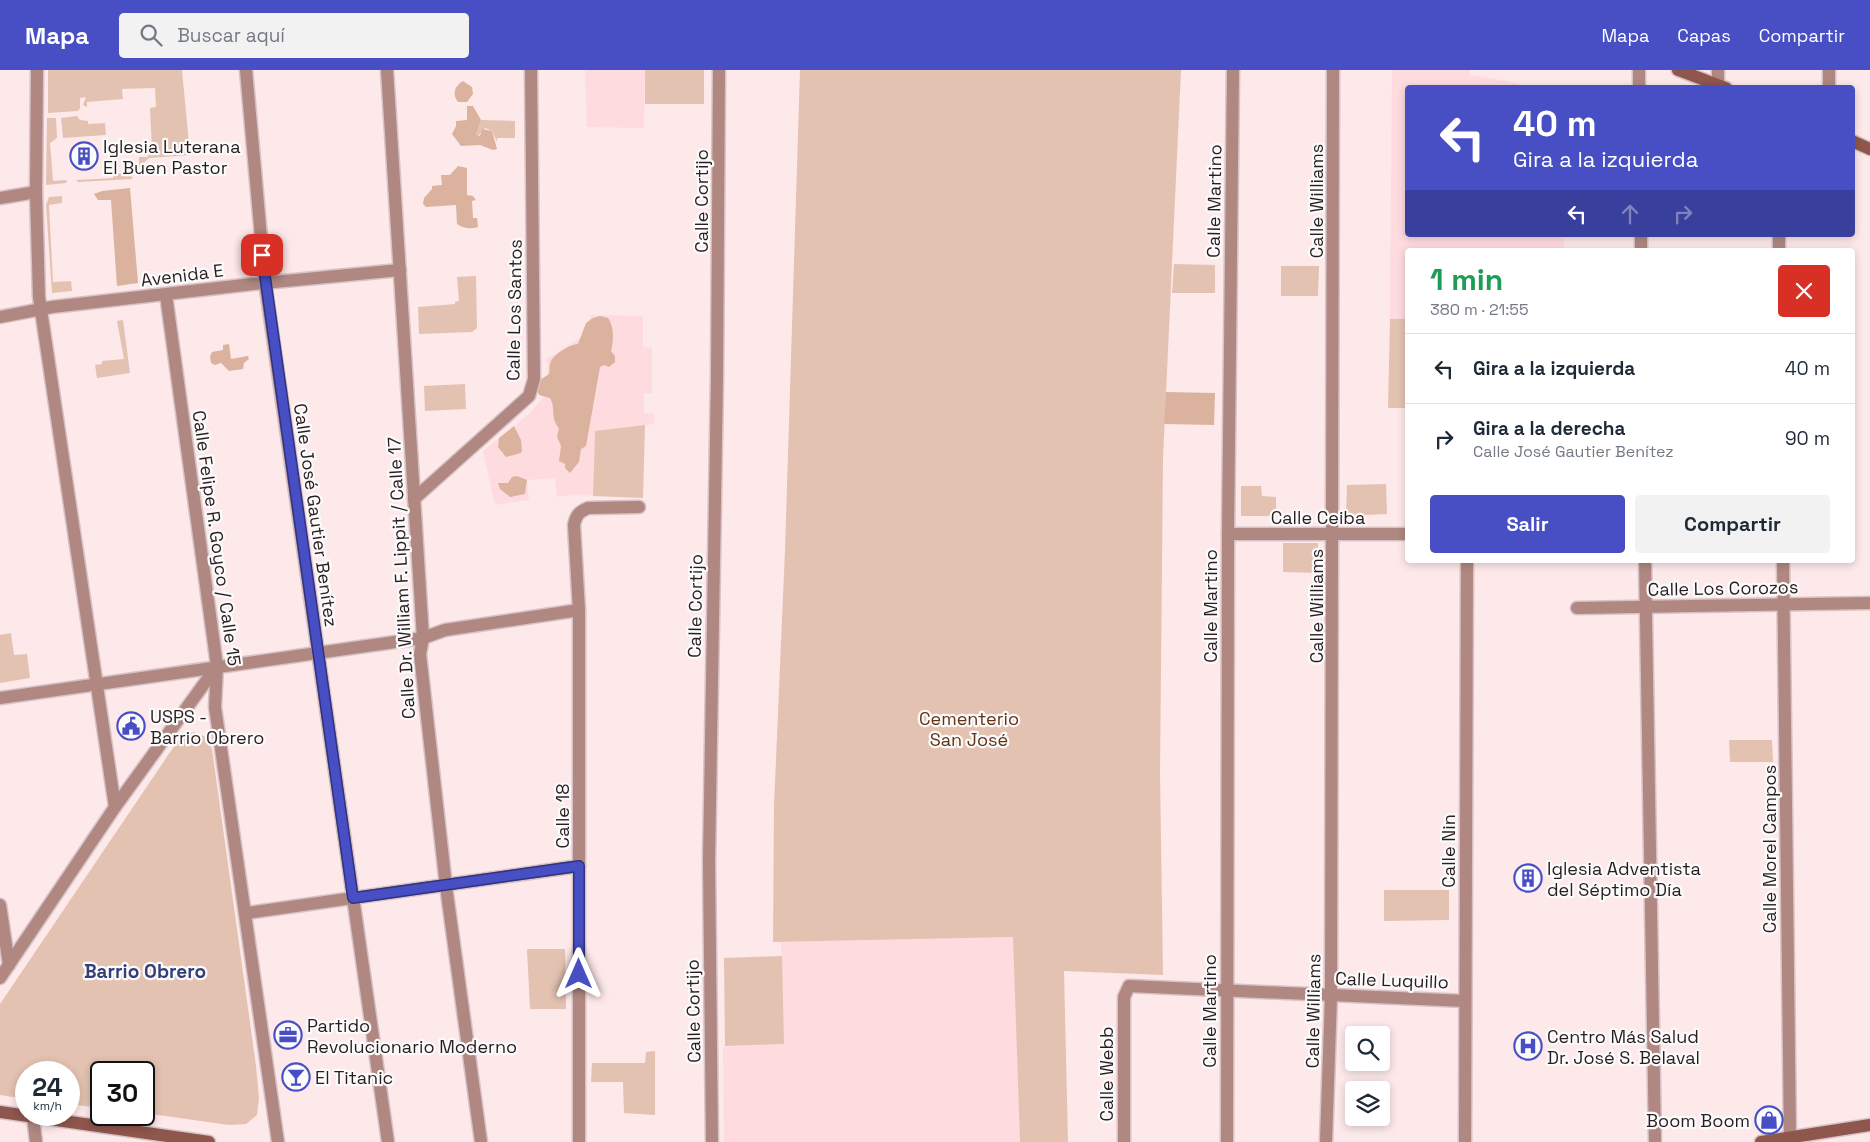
<!DOCTYPE html>
<html lang="es">
<head>
<meta charset="utf-8">
<style>
  body { margin:0; font-family:"Space Grotesk",sans-serif; background:#f2f2f3; color:#1f2937; height:100vh; display:flex; flex-direction:column; font-size:19px; white-space:nowrap }
  * { box-sizing:border-box; margin:0 }
  p { font-size:16px; color:#747a83 }
  .icon { flex:none; width:28px; height:28px; fill:none; stroke:currentColor; stroke-width:2; stroke-linecap:round; stroke-linejoin:round }
  .map { position:relative; flex:1; overflow:hidden }
  .details { position:absolute; left:1405px; top:178px; width:450px; height:315px; display:flex; flex-direction:column; background:#fff; border-radius:5px; box-shadow:0 2px 8px #0003 }
  .details>* { flex:none }
  .top-card { position:absolute; left:1405px; top:15px; width:450px; height:152px; border-radius:5px; box-shadow:0 2px 8px #0003; background:#484fc5; color:#fff; overflow:hidden }
  .tools { position:absolute; left:1345px; top:956px; display:grid; gap:10px }
  .tools a { display:grid; place-items:center; width:45px; height:45px; border-radius:5px; background:#fff; box-shadow:0 2px 8px #0003; font-size:25px }
  .speed { position:absolute; left:15px; top:991px; display:flex; gap:10px; font-size:25px; font-weight:700; text-align:center }
  .speed>* { display:grid; place-content:center; width:65px; height:65px; border-radius:50%; background:#fff; box-shadow:0 2px 8px #0003; line-height:1 }
  .speed small { font-size:12px; font-weight:400 }
  .speed .limit { border:2px solid #111; border-radius:8px; background:#fff; color:#111 }
  .pin { position:absolute; display:grid; place-items:center; width:42px; height:42px; color:#fff; margin:-21px; border-radius:10px; box-shadow:0 2px 8px #0006 }
  .me { position:absolute; width:55px; margin:-28px; rotate:0deg; stroke-linejoin:round; filter:drop-shadow(0 0 4px #0008) }
  .turn { display:flex; align-items:center; gap:18px; height:105px; padding:0 25px; font-size:22px }
  .turn .icon { width:65px; height:65px; stroke-width:2.5 }
  .turn b { display:block; font-size:35px; line-height:42px }
  .lanes { display:flex; align-items:center; height:48px; padding:0 25px; background:#0003; justify-content:center; gap:25px; direction:ltr }
  .lanes .off { opacity:.35 }
  .round { display:grid; place-items:center; flex:none; width:52px; height:52px; border-radius:5px; background:#f2f2f3 }
  .head { display:flex; align-items:center; justify-content:space-between; height:85px; padding:0 25px }
  h1 { font-size:30px; font-weight:600; line-height:38px; color:#1e9e55 }
  .action { display:flex; gap:10px; margin-top:auto; padding:10px 25px }
  .action a { flex:1; height:58px; border-radius:5px; background:#484fc5; color:#fff; font-size:20px; font-weight:600; line-height:58px; text-align:center }
  .action a+a { background:#f2f2f3; color:#1f2937 }
  ul { padding:0; list-style:none }
  li { display:flex; align-items:center; gap:15px; height:70px; padding:0 25px; border-top:1px solid #e0e1e3 }
  li div { flex:1 }
  li b { display:block; font-size:19px }
  li em { font-style:normal }
  header { display:flex; align-items:center; gap:30px; box-sizing:border-box; height:70px; padding:0 25px; background:#484fc5; color:#fff }
  header strong { font-size:24px }
  nav { display:flex; gap:28px; margin-inline-start:auto; font-size:18px }
  .search { width:350px; height:45px; background:#f2f2f3; display:flex; align-items:center; gap:12px; box-sizing:border-box; padding:0 18px; border-radius:5px; color:#747a83; font-size:19px }
  .map>svg:first-child { display:block }
  .built { fill:#fedbdf }
  .green { fill:#e4c2b1 }
  .forest { fill:#dab29e }
  .lines { fill:none; stroke-linecap:round; stroke-linejoin:round }
  .street-casing { stroke:#d7c3c5; stroke-width:15 }
  .secondary-casing { stroke:#d7c3c5; stroke-width:15 }
  .street { stroke:#b08781; stroke-width:12 }
  .secondary { stroke:#8f564d; stroke-width:12 }
  .route-casing { stroke:#2f3380; stroke-width:12 }
  .route { stroke:#484fc5; stroke-width:9 }
  .labels { text-anchor:middle; dominant-baseline:central; stroke-width:4.5; stroke-linejoin:round; paint-order:stroke }
  .poi-label { font-size:18px; fill:#291d1f; stroke:#fbfbfb; text-anchor:start }
  .street-label { font-size:18px; fill:#291d1f; stroke:#fbfbfb }
  .park-label { font-size:18px; fill:#643214; stroke:#fbfbfb }
  .neighbourhood-label { font-size:19px; font-weight:bold; fill:#363e79; stroke:#fbfbfb }
</style>
</head>
<body>
<header>
<strong>Mapa</strong>
<div class="search"><svg class="icon" aria-label="search" viewBox="0 0 24 24"><circle cx="10" cy="10" r="6"/><path d="M15 15l6 6"/></svg>Buscar aquí</div>
<nav><a>Mapa</a><a>Capas</a><a>Compartir</a></nav>
</header>
<div class="map">
<svg width="1870" height="1072" viewBox="0 0 1870 1072">
  <rect width="100%" height="100%" fill="#fde8ea"/>
  <g class="built">
    <path d="M 585,0 L 645,0 L 644,58 L 587,57 Z"/>
    <path d="M 1392,0 L 1470,0 L 1469,5 L 1508,11 L 1528,17 L 1408,18 L 1408,165 L 1564,165 L 1564,180 L 1408,180 L 1407,249 L 1390,249 Z"/>
    <path d="M 590,245 L 643,246 L 643,277 L 652,278 L 652,323 L 644,323 L 644,343 L 654,344 L 654,354 L 595,361 L 593,426 L 575,424 L 557,427 L 555,408 L 527,410 L 529,430 L 495,435 L 483,381 L 529,344 L 542,329 L 546,316 L 548,294 L 545,290 L 591,261 Z"/>
    <path d="M 1014,867 L 1020,1072 L 724,1072 L 723,977 L 783,974 L 781,872 Z"/>
  </g>
  <g class="green">
    <path d="M 48,0 L 182,0 L 190,85 L 149,88 C 143,93 138,100 132,103 L 132,109 L 78,112 L 76,110 L 113,108 L 114,104 L 133,102 L 133,95 L 139,95 L 139,87 L 148,87 L 147,81 L 152,80 L 150,38 L 156,37 L 155,18 L 122,19 L 123,29 L 87,32 L 87,37 L 83,35 L 86,27 L 80,28 L 80,38 L 78,41 L 48,43 Z"/>
    <rect x="645" y="0" width="59" height="34"/>
    <path d="M 800,0 L 1181,0 L 1163,388 L 1160,703 L 1163,905 L 1064,901 L 1068,1072 L 1020,1072 L 1013,867 L 773,872 L 774,736 L 785,480 Z"/>
    <path d="M 77,46 L 80,50 L 88,51 L 88,54 L 105,53 L 106,65 L 63,68 L 61,48 Z"/>
    <path d="M 47,48 L 56,48 L 57,68 L 50,73 L 53,111 L 67,110 L 66,113 L 46,115 Z"/>
    <path d="M 481,50 L 515,51 L 515,68 L 497,68 L 497,72 L 492,61 L 485,58 L 478,66 L 476,65 Z"/>
    <path d="M 62,126 L 62,133 L 49,135 L 53,212 L 71,211 L 72,221 L 52,223 L 46,135 L 49,127 Z"/>
    <path d="M 1174,194 L 1215,195 L 1215,223 L 1172,223 Z"/>
    <path d="M 1281,196 L 1319,196 L 1318,226 L 1281,226 Z"/>
    <path d="M 476,206 L 477,258 L 472,262 L 419,264 L 418,237 L 455,234 L 455,232 L 459,231 L 457,207 Z"/>
    <path d="M 1390,249 L 1407,249 L 1407,338 L 1388,338 Z"/>
    <path d="M 123,250 L 130,303 L 97,308 L 95,295 L 102,294 L 102,291 L 124,289 L 117,251 Z"/>
    <path d="M 465,314 L 466,339 L 425,341 L 424,316 Z"/>
    <path d="M 645,355 L 643,428 L 593,426 L 595,361 Z"/>
    <path d="M 1386,414 L 1387,444 L 1346,446 L 1347,415 Z"/>
    <path d="M 1241,416 L 1261,416 L 1262,426 L 1276,427 L 1276,446 L 1241,446 Z"/>
    <path d="M 1283,473 L 1318,473 L 1318,503 L 1283,502 Z"/>
    <path d="M 11,563 L 14,585 L 27,584 L 30,608 L 0,613 L 0,565 Z"/>
    <path d="M 194,662 L 206,667 L 212,679 L 256,996 L 259,1028 L 257,1045 L 246,1054 L 229,1055 L 144,1043 L 144,1002 L 101,1002 L 101,1038 L 69,1034 L 69,1002 L 26,1002 L 26,1029 L 0,1025 L 0,934 L 181,666 Z"/>
    <path d="M 1729,670 L 1772,670 L 1773,692 L 1730,692 Z"/>
    <path d="M 1384,820 L 1449,820 L 1449,850 L 1384,851 Z"/>
    <path d="M 527,879 L 565,879 L 566,939 L 530,939 Z"/>
    <path d="M 782,886 L 784,974 L 725,976 L 724,888 Z"/>
    <path d="M 655,981 L 655,1045 L 624,1043 L 623,1012 L 591,1012 L 592,993 L 645,993 L 646,982 Z"/>
  </g>
  <g class="forest">
    <path d="M 463,11 L 472,17 L 473,24 L 467,32 L 458,32 C 452,25 454,16 463,11 Z"/>
    <path d="M 467,36 L 473,36 L 481,50 L 476,65 L 480,66 L 482,59 L 492,61 L 497,79 L 493,80 L 480,75 L 461,76 L 452,64 L 456,56 L 456,51 L 467,50 Z"/>
    <path d="M 458,96 L 467,98 L 467,125 L 473,126 L 476,130 L 472,131 L 473,148 L 477,148 L 478,157 C 471,159 464,159 457,154 L 456,135 L 426,137 L 423,134 L 424,128 L 432,119 L 432,116 L 442,115 L 441,105 L 450,105 Z"/>
    <path d="M 130,118 L 138,213 L 117,216 L 111,130 L 98,130 L 94,124 L 102,121 Z"/>
    <path d="M 600,246 L 608,248 C 614,256 614,271 611,281 L 615,286 L 615,292 L 609,297 L 604,295 L 600,297 L 586,376 L 581,379 L 579,392 L 570,403 L 565,398 L 565,394 L 559,391 L 561,376 L 557,367 L 559,358 C 550,348 556,338 550,328 L 539,325 L 537,319 L 540,310 L 549,304 C 550,299 549,295 551,291 C 555,284 570,274 578,274 L 586,253 L 593,248 Z"/>
    <path d="M 229,274 L 231,289 L 248,286 L 249,289 L 244,293 L 243,299 L 229,301 L 221,293 L 215,295 L 211,293 L 210,286 L 212,282 L 223,280 L 223,275 Z"/>
    <path d="M 1166,322 L 1215,323 L 1214,355 L 1164,354 Z"/>
    <path d="M 514,356 L 521,370 L 522,380 L 521,383 L 506,387 L 498,377 L 499,368 Z"/>
    <path d="M 517,406 L 527,410 L 525,424 L 510,427 L 500,419 L 498,413 L 508,413 L 512,407 Z"/>
  </g>
  <g class="lines">
    <g class="street-casing">
      <g id="street">
        <path d="M 37,0 L 36,122 L 39,227 L 115,737"/>
        <path d="M 246,0 L 265,212 L 388,1072"/>
        <path d="M 387,0 L 423,568 L 420,584 L 446,816 L 481,1072"/>
        <path d="M 1639,0 L 1639,18"/>
        <path d="M 1718,0 L 1718,14"/>
        <path d="M 1829,18 L 1829,0"/>
        <path d="M 0,128 L 36,122"/>
        <path d="M 1641,165 L 1641,180"/>
        <path d="M 1779,165 L 1779,180"/>
        <path d="M 166,225 L 217,596 L 215,637 L 278,1072"/>
        <path d="M 0,247 L 52,237 L 253,214 L 400,200"/>
        <path d="M 414,429 L 529,326 L 534,309 L 531,0"/>
        <path d="M 1228,464 L 1408,464"/>
        <path d="M 1645,490 L 1655,1072"/>
        <path d="M 1783,490 L 1790,1067"/>
        <path d="M 1577,538 L 1870,533"/>
        <path d="M 0,628 L 423,568 L 445,560 L 579,540"/>
        <path d="M 0,835 L 9,895"/>
        <path d="M 247,843 L 579,796"/>
        <path d="M 0,908 L 115,737 L 217,596"/>
        <path d="M 33,1047 L 36,1072"/>
        <path d="M 579,1072 L 579,540 L 574,455 C 576,445 579,442 588,438 L 639,437"/>
        <path d="M 712,1072 L 709,792 L 717,308 L 719,0"/>
        <path d="M 1124,1072 L 1124,927 L 1129,916 L 1465,931"/>
        <path d="M 1227,1072 L 1228,464 L 1233,0"/>
        <path d="M 1326,1072 L 1331,926 L 1333,0"/>
        <path d="M 1465,1072 L 1467,490"/>
      </g>
    </g>
    <g class="secondary-casing">
      <g id="secondary">
        <path d="M 1678,0 L 1726,18"/>
        <path d="M 1852,71 L 1870,79"/>
        <path d="M 0,1042 L 209,1072"/>
        <path d="M 1761,1072 L 1870,1055"/>
      </g>
    </g>
    <use href="#street" class="street"/>
    <use href="#secondary" class="secondary"/>
  </g>
  <g class="lines">
    <g class="route-casing">
      <path id="route" d="M 262,185 L 353,828 L 579,796 L 579,904"/>
    </g>
    <use href="#route" class="route"/>
  </g>
  <defs>
    <g id="building-ring" transform="scale(1.4375)"><circle r="9.5" fill="#fbfbfb" stroke="#484fc5" stroke-width="1.5"/><path d="M-4-6H4V6H1V3H-1V6H-4ZM-2.5-4.3h1.7v1.8h-1.7ZM.8-4.3h1.7v1.8H.8ZM-2.5-1h1.7V.8h-1.7ZM.8-1h1.7V.8H.8Z" fill="#484fc5"/></g>
    <g id="civic-ring" transform="scale(1.4375)"><circle r="9.5" fill="#fbfbfb" stroke="#484fc5" stroke-width="1.5"/><path d="M-.6-6.5H3V-4.5H.6V-3L4-1V1h2V6H-6V1h2V-1L-.6-3ZM-1.2 2.5V6h2.4V2.5Z" fill="#484fc5"/></g>
    <g id="office-ring" transform="scale(1.4375)"><circle r="9.5" fill="#fbfbfb" stroke="#484fc5" stroke-width="1.5"/><path d="M-6-3h4V-5.5h4V-3h4V5H-6ZM-1-4.5V-3h2v-1.5ZM-6 0V1H6V0Z" fill="#484fc5"/></g>
    <g id="hospital-ring" transform="scale(1.4375)"><circle r="9.5" fill="#fbfbfb" stroke="#484fc5" stroke-width="1.5"/><path d="M-5-5h3v3.5h4V-5h3V5h-3V1.5h-4V5h-3Z" fill="#484fc5"/></g>
    <g id="bar-ring" transform="scale(1.4375)"><circle r="9.5" fill="#fbfbfb" stroke="#484fc5" stroke-width="1.5"/><path d="M-6-5H6L.8 .8V4.5H3.5V6h-7V4.5H-.8V.8Z" fill="#484fc5"/></g>
    <g id="shop-ring" transform="scale(1.4375)"><circle r="9.5" fill="#fbfbfb" stroke="#484fc5" stroke-width="1.5"/><path d="M-5-2.5h2.3a2.7 3.5 0 0 1 5.4 0H5L5.5 6h-11ZM-1.5-2.5h3a1.5 2.3 0 0 0-3 0Z" fill="#484fc5"/></g>
  </defs>
  <g fill-rule="evenodd">
    <use href="#building-ring" x="84" y="86"/>
    <use href="#civic-ring" x="131" y="656"/>
    <use href="#building-ring" x="1528" y="808"/>
    <use href="#office-ring" x="288" y="965"/>
    <use href="#hospital-ring" x="1528" y="976"/>
    <use href="#bar-ring" x="296" y="1007"/>
    <use href="#shop-ring" x="1769" y="1050"/>
  </g>
  <g class="labels">
    <g class="poi-label">
      <text x="103" y="76">Iglesia Luterana<tspan x="103" dy="21">El Buen Pastor</tspan></text>
      <text x="150" y="646">USPS -<tspan x="150" dy="21">Barrio Obrero</tspan></text>
      <text x="1547" y="798">Iglesia Adventista<tspan x="1547" dy="21">del Séptimo Día</tspan></text>
      <text x="307" y="955">Partido<tspan x="307" dy="21">Revolucionario Moderno</tspan></text>
      <text x="1547" y="966">Centro Más Salud<tspan x="1547" dy="21">Dr. José S. Belaval</tspan></text>
      <text x="315" y="1007">El Titanic</text>
      <text x="1750" y="1050" text-anchor="end">Boom Boom</text>
    </g>
    <g class="street-label">
      <text transform="translate(701 131) rotate(-90)">Calle Cortijo</text>
      <text transform="translate(1214 131) rotate(-89)">Calle Martino</text>
      <text transform="translate(1316 131) rotate(-90)">Calle Williams</text>
      <text transform="translate(182 205) rotate(-7)">Avenida E</text>
      <text transform="translate(514 240) rotate(-89)">Calle Los Santos</text>
      <text transform="translate(316 445) rotate(82)">Calle José Gautier Benítez</text>
      <text x="1318" y="447">Calle Ceiba</text>
      <text transform="translate(217 468) rotate(82)">Calle Felipe R. Goyco / Calle 15</text>
      <text transform="translate(401 508) rotate(-93)">Calle Dr. William F. Lippit / Calle 17</text>
      <text transform="translate(1723 518) rotate(-1)">Calle Los Corozos</text>
      <text transform="translate(695 536) rotate(-89)">Calle Cortijo</text>
      <text transform="translate(1210 536) rotate(-90)">Calle Martino</text>
      <text transform="translate(1316 536) rotate(-90)">Calle Williams</text>
      <text transform="translate(562 746) rotate(-90)">Calle 18</text>
      <text transform="translate(1769 779) rotate(-90)">Calle Morel Campos</text>
      <text transform="translate(1448 781) rotate(-90)">Calle Nin</text>
      <text transform="translate(1392 910) rotate(2)">Calle Luquillo</text>
      <text transform="translate(693 941) rotate(-91)">Calle Cortijo</text>
      <text transform="translate(1209 941) rotate(-90)">Calle Martino</text>
      <text transform="translate(1313 941) rotate(-89)">Calle Williams</text>
      <text transform="translate(1106 1004) rotate(-90)">Calle Webb</text>
    </g>
    <g class="park-label">
      <text x="969" y="648">Cementerio<tspan x="969" dy="21">San José</tspan></text>
    </g>
    <g class="neighbourhood-label">
      <text x="145" y="901">Barrio Obrero</text>
    </g>
  </g>
</svg>
<div class="tools">
<a><svg class="icon" aria-label="search" viewBox="0 0 24 24"><circle cx="10" cy="10" r="6"/><path d="M15 15l6 6"/></svg></a>
<a><svg class="icon" aria-label="layers" viewBox="0 0 24 24"><path d="M12 4l9 5-9 5-9-5zM3 14l9 5 9-5"/></svg></a>
</div>
<div class="speed"><div>24<small>km/h</small></div><div class="limit">30</div></div>
<div class="pin" style="left:262px;top:185px;background:#d93025"><svg class="icon" aria-label="arrive" viewBox="0 0 24 24"><path d="M6 21V4h12l-3 4 3 4H6"/></svg></div>
<svg class="me" style="left:579px;top:904px" viewBox="-20 -20 40 40"><path d="M0-17L14 15 0 8-14 15z" fill="#484fc5" stroke="#fff" stroke-width="4"/></svg>
<div class="top-card">
<div class="turn"><svg class="icon" aria-label="left" viewBox="0 0 24 24"><path d="M17 20v-9H6M10 6l-5 5 5 5"/></svg><div><b>40 m</b>Gira a la izquierda</div></div>
<div class="lanes"><svg class="icon" aria-label="left" viewBox="0 0 24 24"><path d="M17 20v-9H6M10 6l-5 5 5 5"/></svg><svg class="icon off" aria-label="ahead" viewBox="0 0 24 24"><path d="M12 20V5M6 11l6-6 6 6"/></svg><svg class="icon off" aria-label="right" viewBox="0 0 24 24"><path d="M7 20v-9h11M14 6l5 5-5 5"/></svg></div>
</div>
<section class="details">
<div class="head"><div><h1>1 min</h1><p>380 m · 21:55</p></div><a class="round" style="background:#d93025;color:#fff"><svg class="icon" aria-label="close" viewBox="0 0 24 24"><path d="M6 6l12 12M18 6L6 18"/></svg></a></div>
<ul>
<li><svg class="icon" aria-label="left" viewBox="0 0 24 24"><path d="M17 20v-9H6M10 6l-5 5 5 5"/></svg><div><b>Gira a la izquierda</b></div><em>40 m</em></li>
<li><svg class="icon" aria-label="right" viewBox="0 0 24 24"><path d="M7 20v-9h11M14 6l5 5-5 5"/></svg><div><b>Gira a la derecha</b><p>Calle José Gautier Benítez</p></div><em>90 m</em></li>
</ul>
<div class="action"><a>Salir</a><a>Compartir</a></div>
</section>
</div>
</body>
</html>
